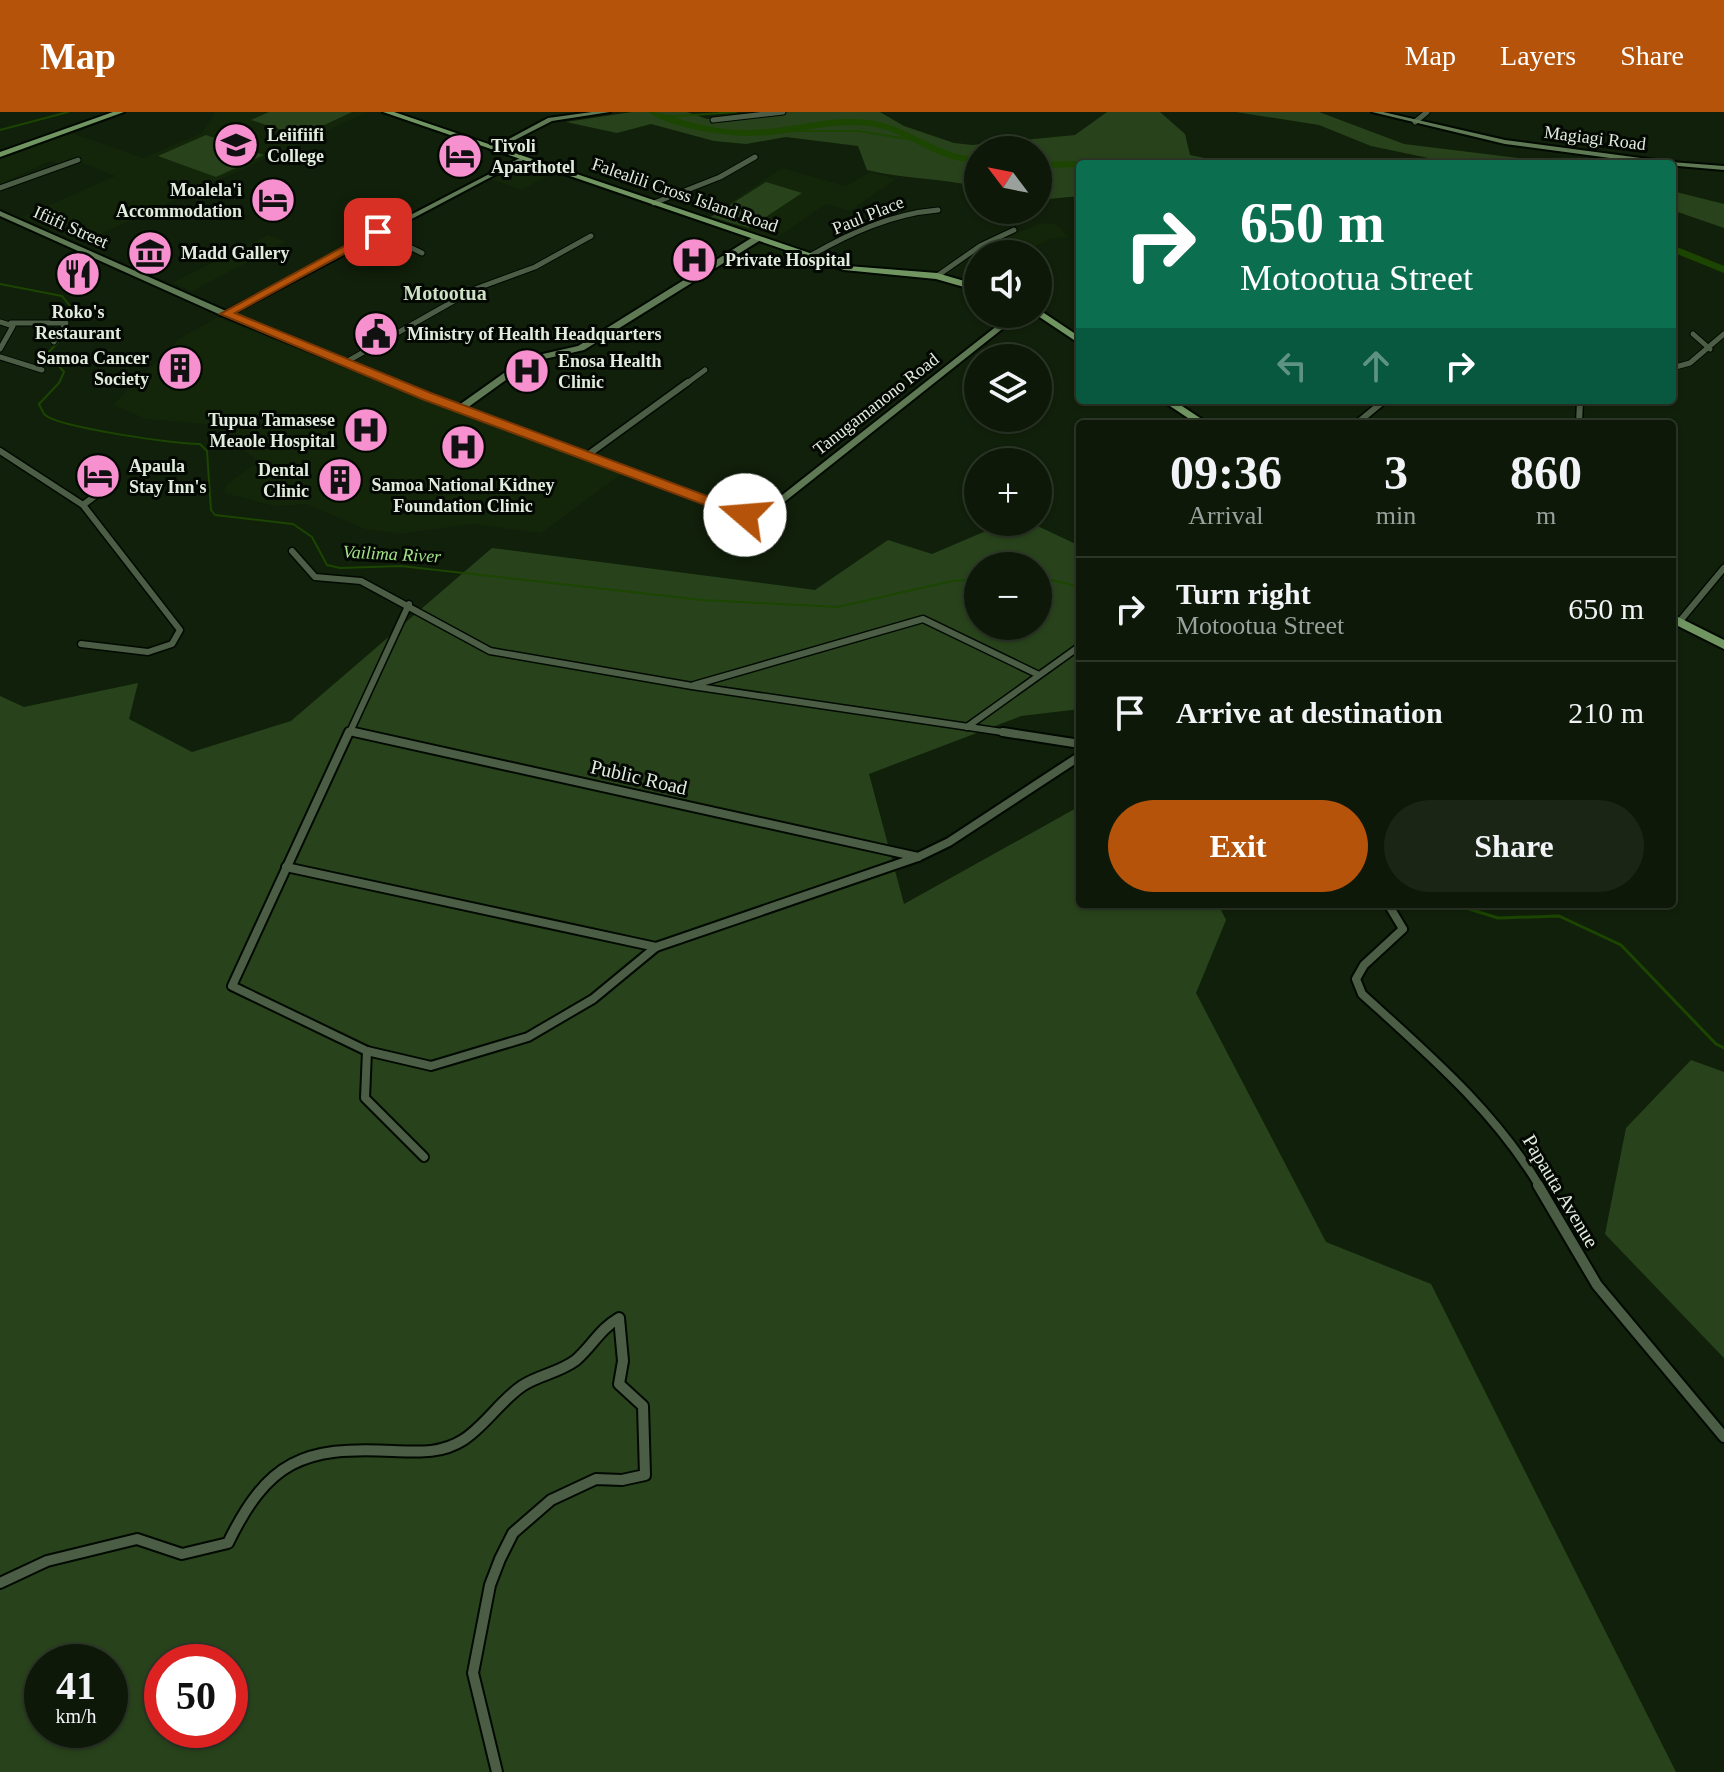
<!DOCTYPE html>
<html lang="en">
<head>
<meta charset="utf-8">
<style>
  body { margin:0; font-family:"Times New Roman",serif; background:#1b2516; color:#f1f3f6; height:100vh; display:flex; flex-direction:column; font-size:30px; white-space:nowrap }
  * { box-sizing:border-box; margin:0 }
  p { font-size:26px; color:#9aa09c }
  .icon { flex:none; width:44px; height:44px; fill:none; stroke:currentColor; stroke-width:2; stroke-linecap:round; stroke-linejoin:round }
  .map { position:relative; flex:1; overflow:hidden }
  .details { position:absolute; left:1076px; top:308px; width:600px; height:488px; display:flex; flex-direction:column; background:#0d1808; border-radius:8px; box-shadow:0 2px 6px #0004,0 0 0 2px #2d3729 }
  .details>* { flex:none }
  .banner { position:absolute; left:1076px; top:48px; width:600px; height:244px; border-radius:8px; box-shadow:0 2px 6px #0004,0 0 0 2px #2d3729; background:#0b6e4f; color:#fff; overflow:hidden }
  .needle { width:52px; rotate:302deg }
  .controls { position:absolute; left:964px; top:24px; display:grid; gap:16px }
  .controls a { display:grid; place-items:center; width:88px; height:88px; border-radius:50%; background:#0d1808; box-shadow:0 2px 6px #0004,0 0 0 2px #2d3729; font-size:40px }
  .speed { position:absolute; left:24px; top:1532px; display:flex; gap:16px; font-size:40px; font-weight:700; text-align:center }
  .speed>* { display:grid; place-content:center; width:104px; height:104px; border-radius:50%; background:#0d1808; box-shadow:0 2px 6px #0004,0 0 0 2px #2d3729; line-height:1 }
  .speed small { font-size:20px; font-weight:400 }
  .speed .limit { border:12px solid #d22; background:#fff; color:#111 }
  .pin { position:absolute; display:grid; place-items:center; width:68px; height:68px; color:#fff; margin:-34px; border-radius:16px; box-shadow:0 4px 12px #0006 }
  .me { position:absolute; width:88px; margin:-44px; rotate:288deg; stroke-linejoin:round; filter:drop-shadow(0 0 6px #0008) }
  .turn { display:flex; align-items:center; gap:28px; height:168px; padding:0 32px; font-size:36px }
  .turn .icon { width:104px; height:104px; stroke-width:2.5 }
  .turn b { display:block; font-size:56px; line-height:68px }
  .lanes { display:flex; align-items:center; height:76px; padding:0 32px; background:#0003; justify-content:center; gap:40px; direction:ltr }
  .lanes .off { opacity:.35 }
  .eta { display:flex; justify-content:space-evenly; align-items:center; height:136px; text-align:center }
  .eta b { font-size:48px; font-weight:700; line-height:56px }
  .cta { display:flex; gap:16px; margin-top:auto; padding:16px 32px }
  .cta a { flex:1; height:92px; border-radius:48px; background:#b45309; color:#fff; font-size:32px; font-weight:700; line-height:92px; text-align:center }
  .cta a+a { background:#1b2516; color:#f1f3f6 }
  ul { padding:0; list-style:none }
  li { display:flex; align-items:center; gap:24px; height:104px; padding:0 32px; border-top:2px solid #2d3729 }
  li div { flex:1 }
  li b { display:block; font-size:30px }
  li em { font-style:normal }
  header { display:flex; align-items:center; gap:48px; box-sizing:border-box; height:112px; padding:0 40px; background:#b45309; color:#fff }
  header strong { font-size:38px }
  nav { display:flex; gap:44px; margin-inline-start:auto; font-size:28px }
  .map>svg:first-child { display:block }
  .built { fill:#13260a }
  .green { fill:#28431b; fill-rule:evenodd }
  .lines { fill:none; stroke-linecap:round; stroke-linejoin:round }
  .stream-far1 { stroke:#1b4500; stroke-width:2 }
  .stream { stroke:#1b4500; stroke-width:3 }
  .river { fill:#1b4500; fill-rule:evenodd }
  .street-far3-casing { stroke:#010900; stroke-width:7 }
  .street-far2-casing { stroke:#010900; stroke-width:9 }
  .street-far1-casing { stroke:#010900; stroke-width:12 }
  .street-casing { stroke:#010900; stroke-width:14 }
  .secondary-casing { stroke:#010900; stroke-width:4 }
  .primary-casing { stroke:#010900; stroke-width:4 }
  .street-far3 { stroke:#4c5d45; stroke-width:5 }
  .street-far2 { stroke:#4c5d45; stroke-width:6 }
  .street-far1 { stroke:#4c5d45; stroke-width:8 }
  .street { stroke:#4c5d45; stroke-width:10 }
  .secondary { fill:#5e7953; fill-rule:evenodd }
  .primary { fill:#719561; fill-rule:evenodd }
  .route { fill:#b45309; stroke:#753606; stroke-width:2 }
  .labels { text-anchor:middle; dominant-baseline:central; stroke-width:6; stroke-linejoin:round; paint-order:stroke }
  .far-poi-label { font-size:18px; font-weight:bold; fill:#e2ecde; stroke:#030802; text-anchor:start }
  .far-street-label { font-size:18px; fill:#e2ecde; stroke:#030802 }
  .far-water-label { font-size:18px; font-style:italic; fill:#a2e187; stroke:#030802 }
  .far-quarter-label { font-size:20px; font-weight:bold; fill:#cde1c4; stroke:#030802 }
  .street-label { font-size:20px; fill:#e2ecde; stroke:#030802 }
</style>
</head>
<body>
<header>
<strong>Map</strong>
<nav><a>Map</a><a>Layers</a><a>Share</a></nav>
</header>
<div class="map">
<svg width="1724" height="1660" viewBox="0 0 1724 1660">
  <rect width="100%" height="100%" fill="#11200a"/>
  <g class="built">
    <path d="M 215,0 L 368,0 L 81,131 L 22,105 L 115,64 L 73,47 L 59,52 L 50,49 L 0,72 L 0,46 L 62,23 L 72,21 L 143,46 L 202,21 Z"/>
    <path d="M 522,49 L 555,60 L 522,78 L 488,66 Z"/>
    <path d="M 782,56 L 846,74 L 870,60 L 896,67 L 850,99 L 826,92 L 775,127 L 708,105 Z"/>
    <path d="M 1040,112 L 1056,112 L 1068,125 L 1050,127 L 1018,142 L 988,132 Z"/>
    <path d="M 268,123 L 287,130 L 192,179 L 172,171 Z"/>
    <path d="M 765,130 L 792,140 L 767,151 L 740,142 Z"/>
    <path d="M 218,205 L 465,304 L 623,361 L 541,421 L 473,412 L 397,422 L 365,417 L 307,392 L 274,394 L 224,381 L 226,373 L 258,350 L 239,334 L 237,323 L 219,313 L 146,307 L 113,293 L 179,227 Z"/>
  </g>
  <g class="green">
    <path d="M 269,0 L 352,0 L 301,24 L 251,8 Z"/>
    <path d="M 632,0 L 687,0 L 707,7 L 756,0 L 880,0 L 904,14 L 954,31 L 972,33 L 1075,23 L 1107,0 L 1160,0 L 1185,22 L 1190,43 L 1234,52 L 1080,52 L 1080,84 L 1038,88 L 1038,38 L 978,38 L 978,75 C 941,66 904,67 867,58 L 858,34 L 786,25 L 746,32 L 714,29 L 651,12 L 617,21 L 566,10 Z"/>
    <path d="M 1236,0 L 1319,0 L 1404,32 L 1566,52 L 1457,52 L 1371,34 L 1319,13 Z"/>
    <path d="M 206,23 L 264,43 L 216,65 L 158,44 Z"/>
    <path d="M 766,70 L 802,81 L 749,116 L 711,105 Z"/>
    <path d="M 1672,79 L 1724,92 L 1724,116 L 1672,98 Z"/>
    <path d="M 1007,410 L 1029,410 L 1080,434 L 1080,597 L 1021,604 L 869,662 L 904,792 L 1080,694 L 1080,792 L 1218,792 L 1226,808 L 1196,881 L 1326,1130 L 1431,1172 L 1676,1660 L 0,1660 L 0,584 L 24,595 L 138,571 L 129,607 L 192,640 L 291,609 L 492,436 L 815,478 L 888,428 L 932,442 ZM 978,454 L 1038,454 L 1038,514 L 978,514 ZM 42,1550 L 110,1550 L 110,1618 L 42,1618 ZM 162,1550 L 230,1550 L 230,1618 L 162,1618 Z"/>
    <path d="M 1691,948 L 1724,960 L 1724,1246 L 1605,1122 L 1626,1016 Z"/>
  </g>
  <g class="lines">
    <g class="stream-far1">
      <path d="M 663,5 L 736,0"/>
      <path d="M 0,18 L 68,0"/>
      <path d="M 780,19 L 858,19 L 914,28"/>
      <path d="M 0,172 L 62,184 L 70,194 L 67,220 L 48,241 L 64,260 L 59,271 L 39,292 C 41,296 42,300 45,303 C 58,315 179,333 200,332 L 207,339 L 211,398 L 215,403 L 293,412 L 312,425 L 327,453 L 340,456 L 401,454 L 702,488 L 838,495 L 952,469 L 978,467"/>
      <path d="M 1038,465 L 1080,475"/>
    </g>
    <path class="stream" d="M 1453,792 L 1498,806 L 1559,804 L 1621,833 L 1716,932 L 1724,936"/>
    <g class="river">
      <path d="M 648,0 C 663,0 675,6 690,10 C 708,15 726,18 745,18 C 788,19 831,1 874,9 C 912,16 939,44 978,45 L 978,51 C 934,50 910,20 870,14 C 839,10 809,18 778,22 C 748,26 717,23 688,16 C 674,12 659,8 648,0 Z"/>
      <path d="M 1038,50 L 1080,49 L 1085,52 L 1080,52 L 1080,55 L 1038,56 Z"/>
      <path d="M 1672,133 L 1724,154 L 1724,161 L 1672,140 Z"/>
    </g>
    <g class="street-far3-casing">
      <g id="street-far3">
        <path d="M 713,8 L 783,0"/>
        <path d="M 1415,10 L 1427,0"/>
        <path d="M 0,76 L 78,48"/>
        <path d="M 654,91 L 720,65 L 755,45"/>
        <path d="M 378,120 L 422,141"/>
        <path d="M 810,144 C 850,121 891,102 938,98"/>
        <path d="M 937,164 L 980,134 L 1014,118"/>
        <path d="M 0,210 L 13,214 L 0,237"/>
        <path d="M 11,211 L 66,211 L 54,230"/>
        <path d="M 1693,222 L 1710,237"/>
        <path d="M 0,245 L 42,258"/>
        <path d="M 346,250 L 475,177 L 535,155 L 591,124"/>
        <path d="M 1672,256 L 1690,251 L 1724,222"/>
        <path d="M 686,272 L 705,258"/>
      </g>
    </g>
    <g class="street-far2-casing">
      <g id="street-far2">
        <path d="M 1356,312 L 1385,288"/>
        <path d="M 1579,312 L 1580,288"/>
        <path d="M 0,339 L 83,393 L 180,518 L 172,532 L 148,540 L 81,532"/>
        <path d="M 589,342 L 688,270"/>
        <path d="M 83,393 L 112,371"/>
        <path d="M 292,439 L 315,465 L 361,469 L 490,539 L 692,574 L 1016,622"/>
        <path d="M 1680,509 L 1724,456"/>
        <path d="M 694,573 L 923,507 L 1039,563"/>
        <path d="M 967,615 L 1080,534"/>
        <path d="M 352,620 L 363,622"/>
        <path d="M 349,622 L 409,492"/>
      </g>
    </g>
    <g class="street-far1-casing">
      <g id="street-far1">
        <path d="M 349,620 L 232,874 L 367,939 L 431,954 L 528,925 L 593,887 L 656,835 L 918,745 L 949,730 L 1080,644"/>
        <path d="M 354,620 L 918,745"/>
        <path d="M 1003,620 L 1080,632"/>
        <path d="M 286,755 L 656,835"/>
        <path d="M 1388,792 L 1403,817 L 1364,853 L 1356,867 L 1362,882 C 1428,942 1494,998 1540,1075"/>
        <path d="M 367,939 L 365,986 L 424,1045"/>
      </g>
    </g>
    <g class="street-casing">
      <g id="street">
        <path d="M 1538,1073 L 1597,1173 L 1724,1325"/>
        <path d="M 0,1471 L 47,1449 L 137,1427 L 182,1442 L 228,1431 C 268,1349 303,1334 393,1339 C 418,1340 441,1342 463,1328 C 485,1314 500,1289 522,1274 C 538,1263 559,1261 576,1248 C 592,1234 600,1217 619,1206 L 623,1249 L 619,1272 L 643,1294 L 645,1363 L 622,1368 L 596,1367 L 551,1388 L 513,1421 L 500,1447 L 490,1473 L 473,1561 L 497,1660"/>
      </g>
    </g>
    <g class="secondary-casing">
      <g id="secondary">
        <path d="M 592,0 L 610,0 L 552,9 L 495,38 L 490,37 L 548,6 Z"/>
        <path d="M 1372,0 L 1383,0 L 1505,28 L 1671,50 L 1724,54 L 1724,58 L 1655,52 L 1505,32 Z"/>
        <path d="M 520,46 L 525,47 L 232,202 L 459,293 L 525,246 L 578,234 L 753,125 L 759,125 L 759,129 L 584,238 L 531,250 L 467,296 L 745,400 L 772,391 L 1012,202 L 1021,202 L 778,395 L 745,406 L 424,286 L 223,204 L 0,104 L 0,99 L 2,100 L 226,199 Z"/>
      </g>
    </g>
    <g class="primary-casing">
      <g id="primary">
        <path d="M 113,0 L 124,0 L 0,45 L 0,40 Z"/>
        <path d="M 383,0 L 394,0 L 848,154 L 937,161 L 978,173 L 978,179 L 936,167 L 844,158 Z"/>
        <path d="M 1038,197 L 1080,225 L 1080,232 L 1035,202 L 1038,202 Z"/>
        <path d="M 1161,288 L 1173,288 L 1209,312 L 1197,312 Z"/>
        <path d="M 1672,502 L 1724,528 L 1724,537 L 1672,511 Z"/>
      </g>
    </g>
    <use href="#street-far3" class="street-far3"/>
    <use href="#street-far2" class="street-far2"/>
    <use href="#street-far1" class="street-far1"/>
    <use href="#street" class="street"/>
    <use href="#secondary" class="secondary"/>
    <use href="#primary" class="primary"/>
  </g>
  <path class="route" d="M 374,118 L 384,120 L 235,201 L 431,281 L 750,400 L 750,406 L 740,406 L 422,287 L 220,202 Z"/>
  <defs>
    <g id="university-disc" transform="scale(2.3)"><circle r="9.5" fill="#f790ce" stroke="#030802"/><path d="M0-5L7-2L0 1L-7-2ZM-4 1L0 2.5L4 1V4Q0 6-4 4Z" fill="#111"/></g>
    <g id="hotel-disc" transform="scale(2.3)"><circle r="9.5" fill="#f790ce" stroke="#030802"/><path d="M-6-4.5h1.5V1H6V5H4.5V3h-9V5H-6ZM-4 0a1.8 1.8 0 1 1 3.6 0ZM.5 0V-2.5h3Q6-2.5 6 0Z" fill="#111"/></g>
    <g id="museum-disc" transform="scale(2.3)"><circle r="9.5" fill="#f790ce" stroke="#030802"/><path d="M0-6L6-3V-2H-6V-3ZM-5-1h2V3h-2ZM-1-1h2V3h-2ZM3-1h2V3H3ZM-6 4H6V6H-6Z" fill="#111"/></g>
    <g id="hospital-disc" transform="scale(2.3)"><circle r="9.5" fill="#f790ce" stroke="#030802"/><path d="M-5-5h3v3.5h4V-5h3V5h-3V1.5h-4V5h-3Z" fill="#111"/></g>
    <g id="restaurant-disc" transform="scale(2.3)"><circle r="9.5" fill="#f790ce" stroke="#030802"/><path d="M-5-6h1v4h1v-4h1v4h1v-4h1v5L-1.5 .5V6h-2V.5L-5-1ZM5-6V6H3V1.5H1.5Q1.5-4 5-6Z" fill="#111"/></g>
    <g id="civic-disc" transform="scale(2.3)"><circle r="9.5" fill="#f790ce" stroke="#030802"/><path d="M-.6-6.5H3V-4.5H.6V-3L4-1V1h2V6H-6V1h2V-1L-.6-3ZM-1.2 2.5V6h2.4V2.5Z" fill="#111"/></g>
    <g id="building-disc" transform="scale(2.3)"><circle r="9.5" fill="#f790ce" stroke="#030802"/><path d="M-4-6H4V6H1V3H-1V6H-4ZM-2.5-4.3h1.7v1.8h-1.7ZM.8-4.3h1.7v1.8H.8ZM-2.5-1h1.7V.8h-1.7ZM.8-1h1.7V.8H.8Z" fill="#111"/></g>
  </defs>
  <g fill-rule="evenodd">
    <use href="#university-disc" x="236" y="33"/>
    <use href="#hotel-disc" x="460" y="44"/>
    <use href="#hotel-disc" x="273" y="88"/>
    <use href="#museum-disc" x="150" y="141"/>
    <use href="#hospital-disc" x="694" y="148"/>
    <use href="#restaurant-disc" x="78" y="162"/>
    <use href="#civic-disc" x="376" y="222"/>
    <use href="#building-disc" x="180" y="256"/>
    <use href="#hospital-disc" x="527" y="259"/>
    <use href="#hospital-disc" x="366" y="318"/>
    <use href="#hospital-disc" x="463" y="335"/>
    <use href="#hotel-disc" x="98" y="364"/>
    <use href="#building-disc" x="340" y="368"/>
  </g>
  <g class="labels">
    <g class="far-poi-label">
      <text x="267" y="23">Leiifiifi<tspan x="267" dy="21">College</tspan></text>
      <text x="491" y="34">Tivoli<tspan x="491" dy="21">Aparthotel</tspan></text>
      <text x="242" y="78" text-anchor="end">Moalela'i<tspan x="242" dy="21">Accommodation</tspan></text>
      <text x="181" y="141">Madd Gallery</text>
      <text x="725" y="148">Private Hospital</text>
      <text x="78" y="200" text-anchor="middle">Roko's<tspan x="78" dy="21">Restaurant</tspan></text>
      <text x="407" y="222">Ministry of Health Headquarters</text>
      <text x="149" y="246" text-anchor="end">Samoa Cancer<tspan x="149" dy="21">Society</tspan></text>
      <text x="558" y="249">Enosa Health<tspan x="558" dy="21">Clinic</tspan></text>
      <text x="335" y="308" text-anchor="end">Tupua Tamasese<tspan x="335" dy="21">Meaole Hospital</tspan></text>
      <text x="129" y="354">Apaula<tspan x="129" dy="21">Stay Inn's</tspan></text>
      <text x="309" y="358" text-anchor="end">Dental<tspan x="309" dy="21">Clinic</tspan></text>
      <text x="463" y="373" text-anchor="middle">Samoa National Kidney<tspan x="463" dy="21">Foundation Clinic</tspan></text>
    </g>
    <g class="far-street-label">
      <text transform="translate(1595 26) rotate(7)">Magiagi Road</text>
      <text transform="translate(685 83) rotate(19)">Falealili Cross Island Road</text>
      <text transform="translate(868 103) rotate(-22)">Paul Place</text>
      <text transform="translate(71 115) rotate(24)">Ifiifi Street</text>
      <text transform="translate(876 292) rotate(-38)">Tanugamanono Road</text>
    </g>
    <g class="far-water-label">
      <text transform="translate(392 442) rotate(3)">Vailima River</text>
    </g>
    <g class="far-quarter-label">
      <text x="445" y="181">Motootua</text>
    </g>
    <g class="street-label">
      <text transform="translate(639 665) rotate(13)">Public Road</text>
      <text transform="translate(1561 1079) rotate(59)">Papauta Avenue</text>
    </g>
  </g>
</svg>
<div class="controls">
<a><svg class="needle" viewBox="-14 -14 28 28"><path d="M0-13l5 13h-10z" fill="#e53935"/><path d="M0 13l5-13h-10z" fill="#9aa09c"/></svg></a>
<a><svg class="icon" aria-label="sound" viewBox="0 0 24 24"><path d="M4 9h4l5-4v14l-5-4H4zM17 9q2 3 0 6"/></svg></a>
<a><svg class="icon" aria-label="layers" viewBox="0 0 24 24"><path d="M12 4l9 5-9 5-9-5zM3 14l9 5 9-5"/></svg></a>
<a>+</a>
<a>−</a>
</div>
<div class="speed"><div>41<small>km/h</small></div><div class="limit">50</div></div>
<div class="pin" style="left:378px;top:120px;background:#d93025"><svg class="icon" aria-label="arrive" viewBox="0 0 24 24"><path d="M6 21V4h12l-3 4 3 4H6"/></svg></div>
<svg class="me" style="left:745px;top:403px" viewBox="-20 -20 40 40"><circle r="19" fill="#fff"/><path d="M0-13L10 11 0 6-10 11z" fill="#b45309"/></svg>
<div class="banner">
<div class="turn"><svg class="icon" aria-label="right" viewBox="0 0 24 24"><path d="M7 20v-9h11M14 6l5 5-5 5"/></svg><div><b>650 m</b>Motootua Street</div></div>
<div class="lanes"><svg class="icon off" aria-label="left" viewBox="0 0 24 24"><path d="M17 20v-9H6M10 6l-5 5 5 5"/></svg><svg class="icon off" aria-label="ahead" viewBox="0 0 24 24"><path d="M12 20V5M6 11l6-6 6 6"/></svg><svg class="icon" aria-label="right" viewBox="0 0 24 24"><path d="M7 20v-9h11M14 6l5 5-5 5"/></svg></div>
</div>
<section class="details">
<div class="eta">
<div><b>09:36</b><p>Arrival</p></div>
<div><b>3</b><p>min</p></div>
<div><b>860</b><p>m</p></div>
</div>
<ul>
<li><svg class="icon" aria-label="right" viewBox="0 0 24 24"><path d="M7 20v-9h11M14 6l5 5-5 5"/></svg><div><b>Turn right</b><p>Motootua Street</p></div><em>650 m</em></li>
<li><svg class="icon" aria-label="arrive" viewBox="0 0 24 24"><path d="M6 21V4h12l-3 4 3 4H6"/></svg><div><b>Arrive at destination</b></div><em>210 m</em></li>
</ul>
<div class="cta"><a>Exit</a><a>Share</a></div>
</section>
</div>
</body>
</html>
